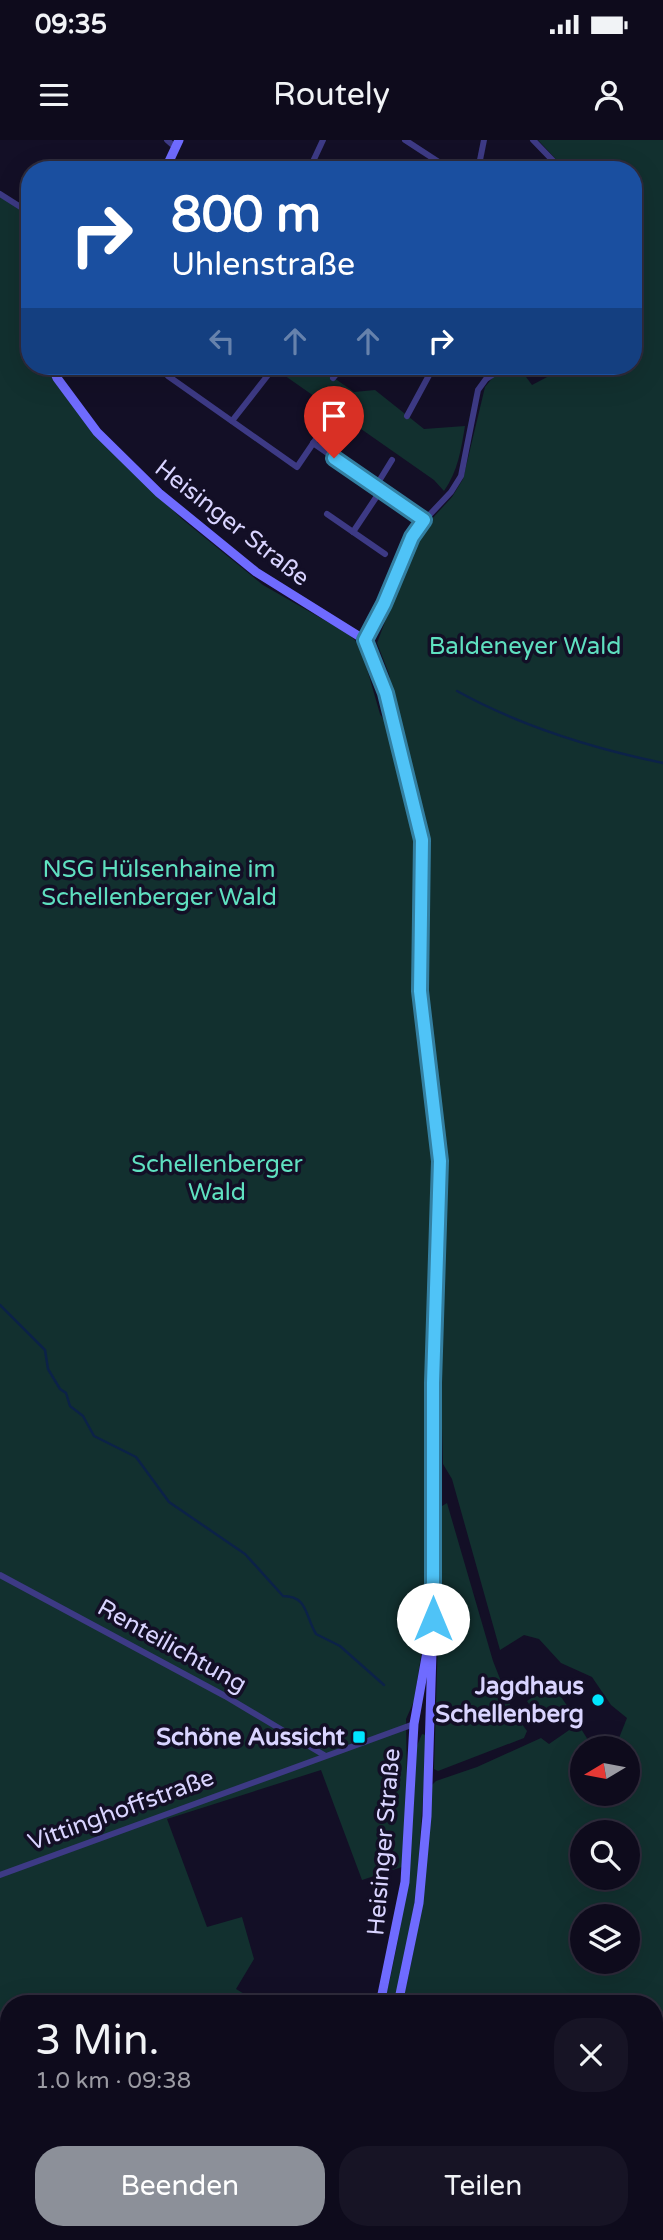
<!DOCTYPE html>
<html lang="de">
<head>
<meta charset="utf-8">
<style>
  body { margin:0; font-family:"Varela Round",sans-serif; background:#171425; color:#f1f3f6; height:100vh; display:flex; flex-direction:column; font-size:26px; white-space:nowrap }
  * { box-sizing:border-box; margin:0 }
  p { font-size:23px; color:#9b9ba3 }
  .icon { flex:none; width:38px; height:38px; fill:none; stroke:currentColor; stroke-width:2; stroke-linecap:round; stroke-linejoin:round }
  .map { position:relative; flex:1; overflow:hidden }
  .sheet { position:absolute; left:0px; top:1855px; width:663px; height:245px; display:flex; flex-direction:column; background:#0e0b1c; border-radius:28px 28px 0 0; box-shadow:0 7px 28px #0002,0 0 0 2px #2e2b3b }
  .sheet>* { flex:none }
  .hud { position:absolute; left:21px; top:21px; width:621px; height:214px; border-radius:28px; box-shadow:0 7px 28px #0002,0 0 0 2px #2e2b3b; background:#1a4fa0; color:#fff; overflow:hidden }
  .needle { width:46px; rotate:260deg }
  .controls { position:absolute; left:570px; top:1596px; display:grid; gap:14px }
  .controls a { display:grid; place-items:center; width:70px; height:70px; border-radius:50%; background:#0e0b1c; box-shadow:0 7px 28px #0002,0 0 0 2px #2e2b3b; font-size:35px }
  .pin { position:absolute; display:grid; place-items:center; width:60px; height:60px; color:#fff; margin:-72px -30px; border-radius:50% 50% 50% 0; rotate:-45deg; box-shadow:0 0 7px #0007 }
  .pin .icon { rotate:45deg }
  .me { position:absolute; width:77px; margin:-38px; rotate:0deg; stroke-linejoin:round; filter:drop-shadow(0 0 5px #0008) }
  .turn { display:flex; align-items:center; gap:24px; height:147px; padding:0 35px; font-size:32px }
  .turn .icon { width:91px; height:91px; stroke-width:2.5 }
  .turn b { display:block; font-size:49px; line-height:60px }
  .lanes { display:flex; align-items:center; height:66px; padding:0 35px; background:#0003; justify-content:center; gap:35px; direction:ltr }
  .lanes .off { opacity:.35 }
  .round { display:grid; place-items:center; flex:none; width:74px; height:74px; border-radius:28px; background:#171425 }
  .summary { display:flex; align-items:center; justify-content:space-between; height:119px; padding:0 35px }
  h1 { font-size:42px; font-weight:600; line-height:52px }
  .action { display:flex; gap:14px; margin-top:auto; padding:14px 35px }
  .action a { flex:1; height:80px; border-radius:28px; background:#8c9099; color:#fff; font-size:28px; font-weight:600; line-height:80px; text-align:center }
  .action a+a { background:#171425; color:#f1f3f6 }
  .status { display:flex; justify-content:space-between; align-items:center; height:49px; padding:0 35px; background:#0e0b1c; direction:ltr }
  .status svg { height:19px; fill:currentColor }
  header { display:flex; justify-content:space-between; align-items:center; height:91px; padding:0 35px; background:#0e0b1c; font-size:32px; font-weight:600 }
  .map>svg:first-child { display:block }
  .green { fill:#12302f; fill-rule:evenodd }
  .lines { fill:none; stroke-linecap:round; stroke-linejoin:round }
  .stream { stroke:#0c2248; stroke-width:2.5 }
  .minor { stroke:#3d3a85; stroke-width:6 }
  .secondary { stroke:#6f6bff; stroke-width:9 }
  .route-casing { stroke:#337fa1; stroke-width:18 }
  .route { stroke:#4fc3f7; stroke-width:12 }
  .poi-dot { fill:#00e5ff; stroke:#130f26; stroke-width:2.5 }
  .labels { text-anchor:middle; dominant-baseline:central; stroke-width:7; stroke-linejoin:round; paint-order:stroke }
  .street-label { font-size:24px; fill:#d9d4ff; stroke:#130f26 }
  .park-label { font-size:24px; fill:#5fe0c0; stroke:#130f26 }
  .poi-label { font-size:24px; font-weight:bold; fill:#d9d4ff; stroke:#130f26; text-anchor:end }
</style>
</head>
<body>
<div class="status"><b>09:35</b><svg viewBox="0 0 49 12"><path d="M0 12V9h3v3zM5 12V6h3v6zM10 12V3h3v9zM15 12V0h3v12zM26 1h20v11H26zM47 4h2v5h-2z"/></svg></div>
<header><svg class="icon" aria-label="menu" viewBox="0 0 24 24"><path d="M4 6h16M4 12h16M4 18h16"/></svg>Routely<svg class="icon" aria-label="person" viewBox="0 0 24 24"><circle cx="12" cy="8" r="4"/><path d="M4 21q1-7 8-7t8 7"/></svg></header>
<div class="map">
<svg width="663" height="2100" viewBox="0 0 663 2100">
  <rect width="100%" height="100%" fill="#130f26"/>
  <g class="green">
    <path d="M 538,0 L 663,0 L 663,2100 L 595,2100 L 599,2091 L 654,2091 L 654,1864 L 402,1864 C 420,1791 429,1719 432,1645 L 436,1641 L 477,1627 L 541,1598 L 549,1604 L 578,1584 L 593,1608 L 583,1608 L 583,1654 L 628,1654 L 628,1608 L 615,1608 L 627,1578 L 611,1565 L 592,1537 L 561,1523 L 539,1499 L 524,1495 L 500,1510 L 452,1339 L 443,1324 L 440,1216 L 445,1009 L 425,846 L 428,718 L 389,534 L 377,503 L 418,394 L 452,357 L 463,339 L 485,247 L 494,236 L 512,226 L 518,226 L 532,245 L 568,226 L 634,226 L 634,30 L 566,30 ZM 583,1692 L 628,1692 L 628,1738 L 583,1738 ZM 583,1776 L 628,1776 L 628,1822 L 583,1822 Z"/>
    <path d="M 0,55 L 30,75 L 30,226 L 51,226 L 106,305 L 182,379 L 263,445 L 347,493 L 355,500 L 363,515 L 380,574 L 391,590 L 419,699 L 415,849 L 436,1027 L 430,1190 L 426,1484 L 414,1561 L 406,1579 L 407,1648 L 402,1727 L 362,1740 L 321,1630 L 167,1679 L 207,1787 L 242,1777 L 254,1819 L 236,1849 L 261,1864 L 9,1864 L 9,2051 L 0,2035 Z"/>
    <path d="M 271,226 L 317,226 L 354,252 L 375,250 L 424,289 L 465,286 C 461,310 458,331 444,351 L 434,340 Z"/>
    <path d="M 447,1363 L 493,1521 L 513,1572 L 527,1591 L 524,1598 L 438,1631 L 434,1629 L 442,1366 Z"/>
    <path d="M 552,1544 L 568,1567 L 543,1584 L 527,1561 Z"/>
    <path d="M 422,1594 L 426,1595 L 426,1614 L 416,1756 L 395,1864 L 384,1864 C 406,1779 413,1695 416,1608 Z"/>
    <path d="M 27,2091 L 206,2091 L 210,2097 L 208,2100 L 16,2100 Z"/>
    <path d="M 302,2091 L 528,2091 L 524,2100 L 297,2100 Z"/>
  </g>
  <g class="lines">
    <g class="stream">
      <path d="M 457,551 C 522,587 591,608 663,623"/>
      <path d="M 0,1165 L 45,1210 L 48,1229 L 60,1249 L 66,1253 L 70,1266 L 83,1276 L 94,1296 L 136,1317 L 169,1362 L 245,1414 L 283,1456 C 308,1456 305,1476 316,1494 L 340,1506 L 384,1545"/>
    </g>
    <g class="minor">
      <path d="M 167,0 L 175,7"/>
      <path d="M 405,0 L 451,30"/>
      <path d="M 533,0 L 562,30"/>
      <path d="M 309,30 L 323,0"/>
      <path d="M 478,30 L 484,0"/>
      <path d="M 0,54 L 30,73"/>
      <path d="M 174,226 L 168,236 L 297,327 L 331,277"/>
      <path d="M 333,238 L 343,226"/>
      <path d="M 407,276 L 434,226"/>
      <path d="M 232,281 L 268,235"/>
      <path d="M 313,303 L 424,380"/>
      <path d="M 376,346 L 392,320"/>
      <path d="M 327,374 L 385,414"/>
      <path d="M 353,392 L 381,350"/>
      <path d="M 365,500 L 384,464 L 418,387 L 451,352 L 461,336 L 478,250 L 486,239 L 506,226"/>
      <path d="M 0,1435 L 225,1556 L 324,1615"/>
      <path d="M 0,1735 L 414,1584"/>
    </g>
    <g class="secondary">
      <path d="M 165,30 L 179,0"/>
      <path d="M 52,226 L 57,238 L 97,292 L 159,353 L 256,432 L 365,500 L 386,553 L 414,660 L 423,717 L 420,851 L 441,1040 L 433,1243 L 433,1479 L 427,1676 L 419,1763 L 398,1864"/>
      <path d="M 380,1864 L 405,1742 L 414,1584 L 428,1506"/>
      <path d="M 276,2100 L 281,2091"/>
      <path d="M 295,2100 L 300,2091"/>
    </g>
  </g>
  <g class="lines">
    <g class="route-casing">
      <path id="route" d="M 334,318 L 424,380 L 412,397 L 384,464 L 365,500 L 386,553 L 422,700 L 420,851 L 440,1021 L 433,1243 L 433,1479"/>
    </g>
    <use href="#route" class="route"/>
  </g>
  <g class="poi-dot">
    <circle cx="598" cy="1560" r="7"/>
    <rect x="352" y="1590" width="14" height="14" rx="3.5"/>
  </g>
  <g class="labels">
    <g class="street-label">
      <text transform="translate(232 383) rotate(38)">Heisinger Straße</text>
      <text transform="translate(172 1506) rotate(29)">Renteilichtung</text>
      <text transform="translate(121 1670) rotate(-20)">Vittinghoffstraße</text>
      <text transform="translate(384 1702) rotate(-85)">Heisinger Straße</text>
    </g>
    <g class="park-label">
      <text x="525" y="506">Baldeneyer Wald</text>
      <text x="159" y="729">NSG Hülsenhaine im<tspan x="159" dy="28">Schellenberger Wald</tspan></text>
      <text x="217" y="1024">Schellenberger<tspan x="217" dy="28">Wald</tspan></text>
    </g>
    <g class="poi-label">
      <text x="584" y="1546">Jagdhaus<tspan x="584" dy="28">Schellenberg</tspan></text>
      <text x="345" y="1597">Schöne Aussicht</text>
    </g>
  </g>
</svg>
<div class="controls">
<a><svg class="needle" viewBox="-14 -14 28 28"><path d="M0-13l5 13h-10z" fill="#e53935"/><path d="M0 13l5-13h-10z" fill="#9b9ba3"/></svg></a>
<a><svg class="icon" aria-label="search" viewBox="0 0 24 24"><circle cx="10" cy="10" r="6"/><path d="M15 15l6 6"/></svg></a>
<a><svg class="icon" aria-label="layers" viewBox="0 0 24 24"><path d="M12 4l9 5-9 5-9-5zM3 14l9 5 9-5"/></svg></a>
</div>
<div class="pin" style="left:334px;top:318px;background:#d93025"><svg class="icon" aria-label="arrive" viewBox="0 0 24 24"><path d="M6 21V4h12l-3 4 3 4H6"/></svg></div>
<svg class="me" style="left:433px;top:1479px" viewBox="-20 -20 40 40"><circle r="19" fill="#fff"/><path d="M0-13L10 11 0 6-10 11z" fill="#4fc3f7"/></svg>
<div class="hud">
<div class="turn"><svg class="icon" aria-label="right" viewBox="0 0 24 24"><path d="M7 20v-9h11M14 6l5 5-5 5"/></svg><div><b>800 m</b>Uhlenstraße</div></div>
<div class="lanes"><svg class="icon off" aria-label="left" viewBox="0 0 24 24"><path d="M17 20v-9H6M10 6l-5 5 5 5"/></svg><svg class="icon off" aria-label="ahead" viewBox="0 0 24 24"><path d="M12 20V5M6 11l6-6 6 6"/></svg><svg class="icon off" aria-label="ahead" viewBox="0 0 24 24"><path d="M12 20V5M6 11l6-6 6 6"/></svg><svg class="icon" aria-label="right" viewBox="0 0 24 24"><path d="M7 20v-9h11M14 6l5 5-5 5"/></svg></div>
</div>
<section class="sheet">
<div class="summary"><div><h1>3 Min.</h1><p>1.0 km · 09:38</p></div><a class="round"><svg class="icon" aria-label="close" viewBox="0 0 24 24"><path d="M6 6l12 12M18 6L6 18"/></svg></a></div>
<div class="action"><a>Beenden</a><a>Teilen</a></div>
</section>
</div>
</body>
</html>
